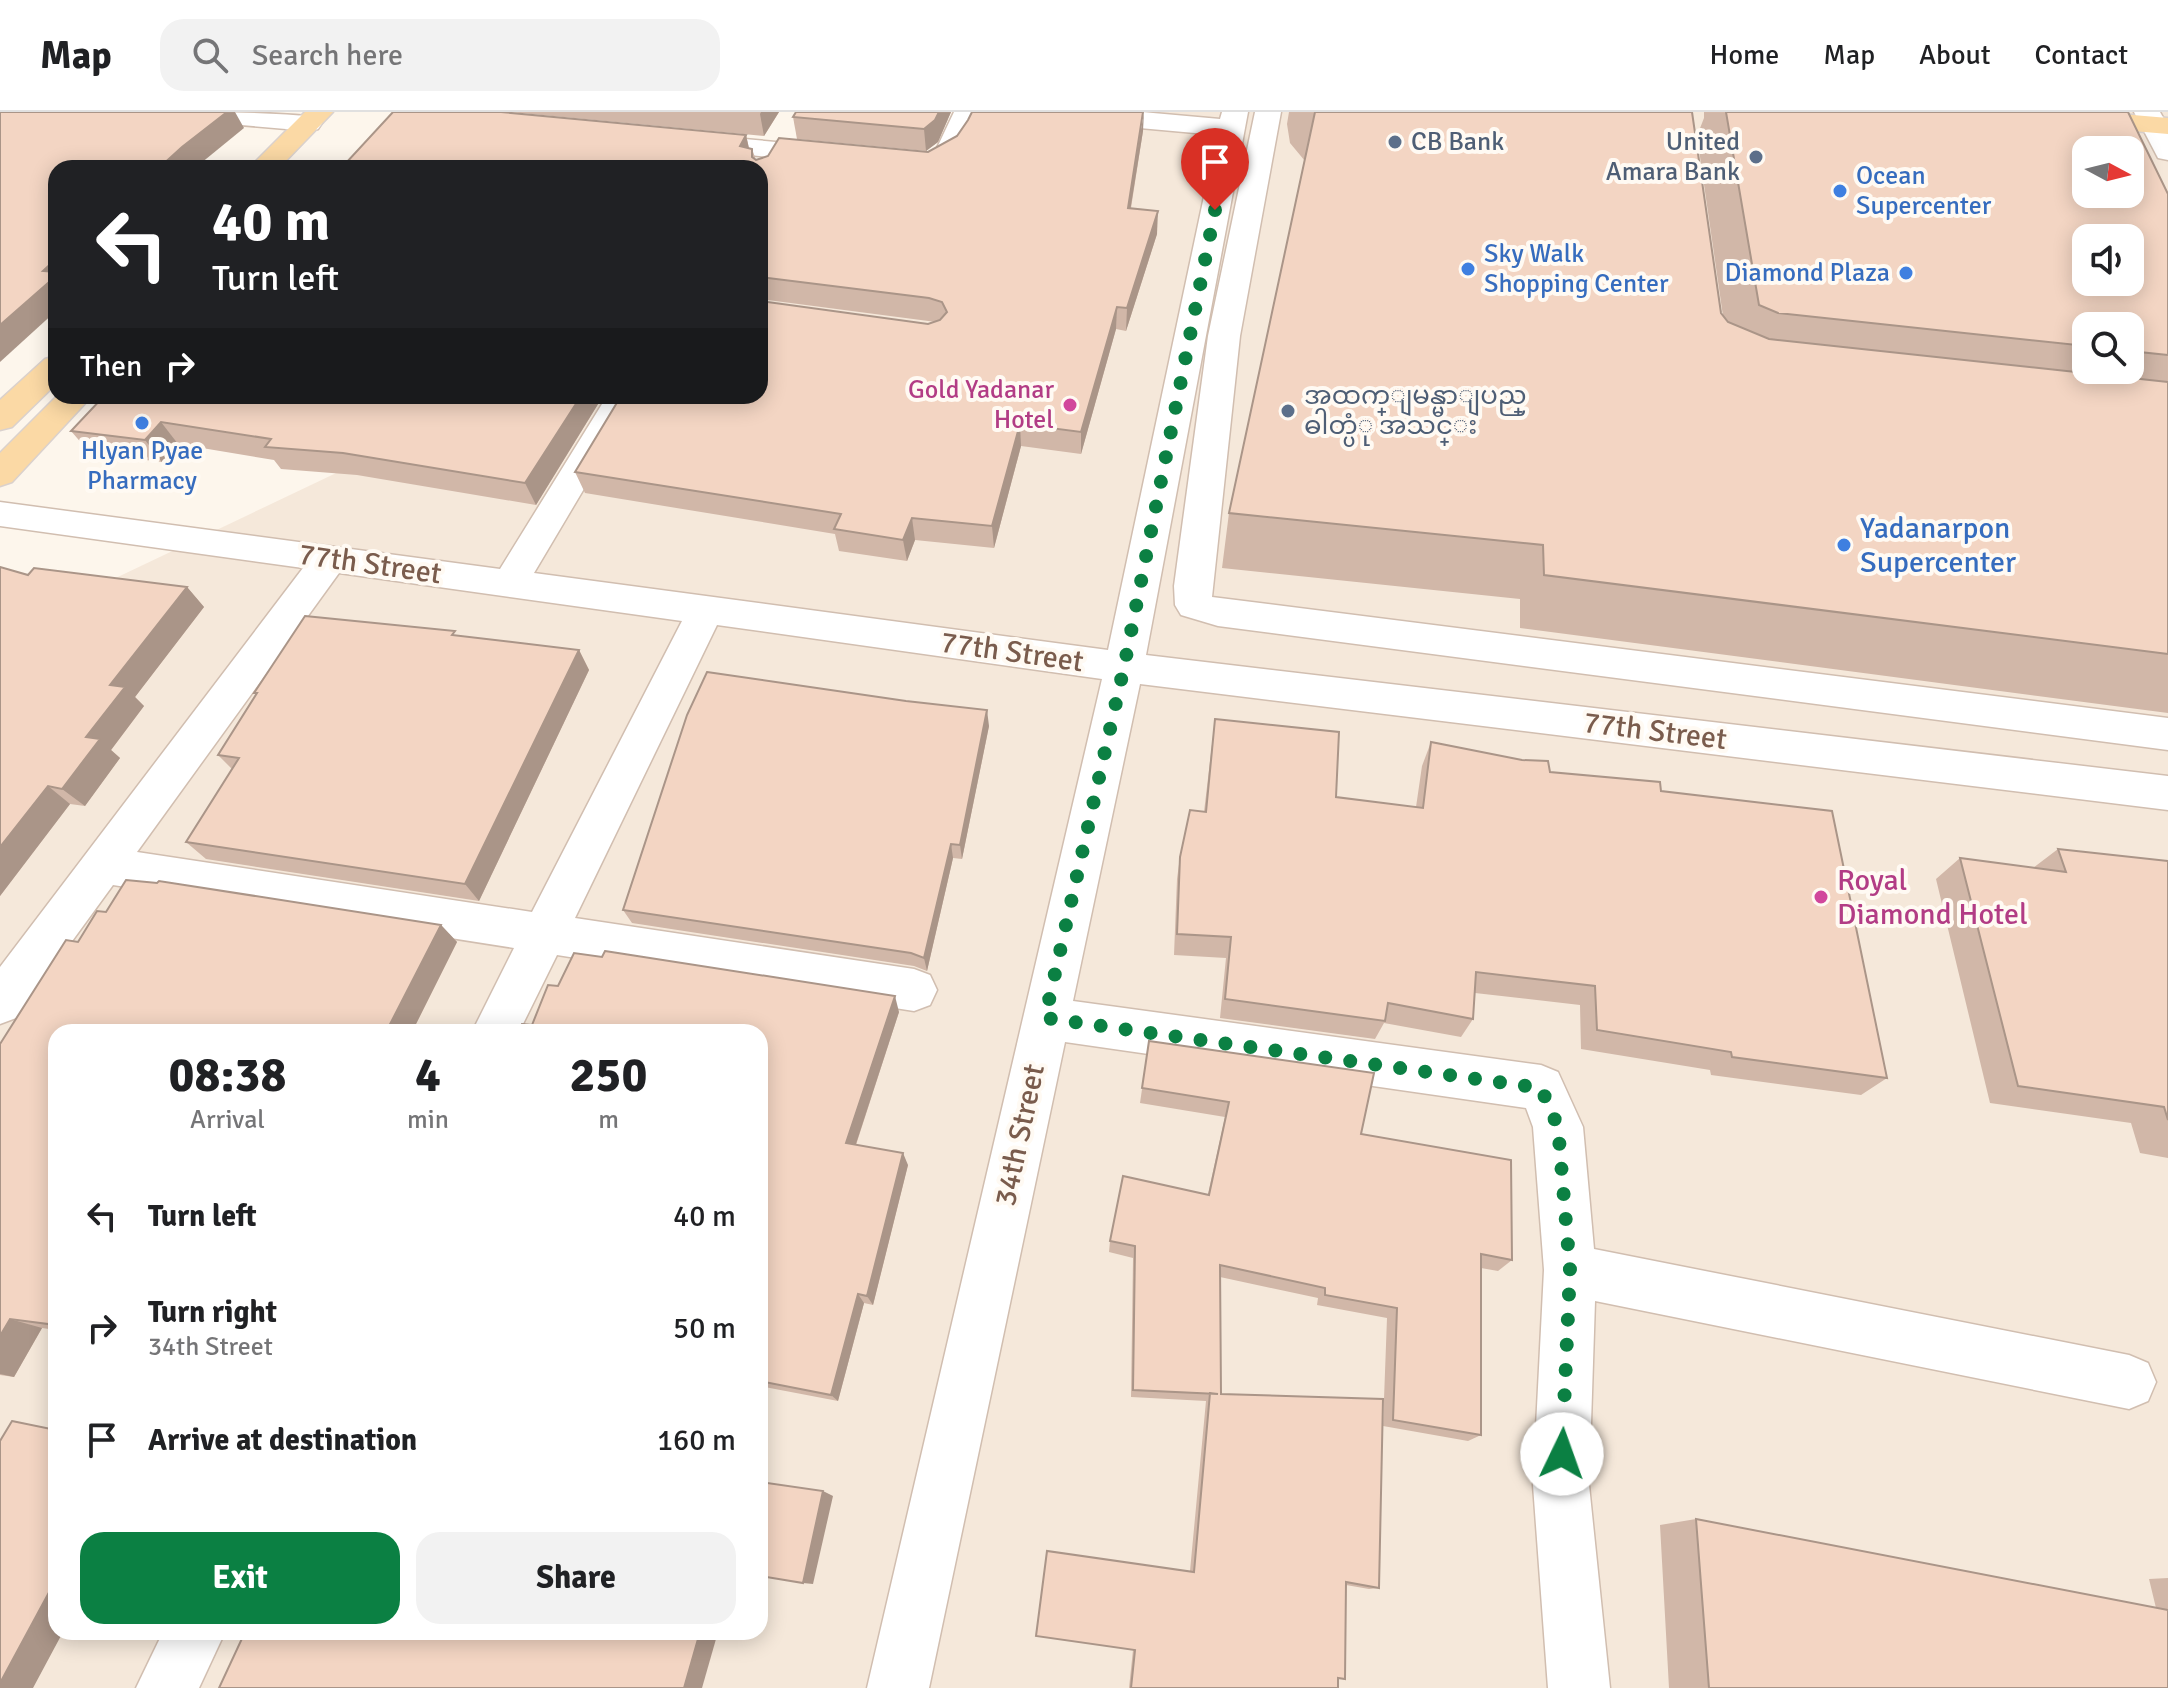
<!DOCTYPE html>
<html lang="en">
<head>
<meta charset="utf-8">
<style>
  body { margin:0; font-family:Signika,"Noto Sans Myanmar",sans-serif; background:#f2f2f2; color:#202124; height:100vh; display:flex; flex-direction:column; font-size:30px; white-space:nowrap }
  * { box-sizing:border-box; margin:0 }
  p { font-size:26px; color:#757577 }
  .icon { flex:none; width:44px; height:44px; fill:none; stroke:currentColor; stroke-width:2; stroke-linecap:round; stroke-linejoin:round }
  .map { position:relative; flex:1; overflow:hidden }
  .drawer { position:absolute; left:48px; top:912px; width:720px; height:616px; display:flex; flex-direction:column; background:#fff; border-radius:24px; box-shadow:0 4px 20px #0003 }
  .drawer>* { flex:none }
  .top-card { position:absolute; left:48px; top:48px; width:720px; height:244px; border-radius:24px; box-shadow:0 4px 20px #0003; background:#202124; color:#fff; overflow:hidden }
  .needle { width:52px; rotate:97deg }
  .buttons { position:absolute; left:2072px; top:24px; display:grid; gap:16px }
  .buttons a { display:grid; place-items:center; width:72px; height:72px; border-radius:16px; background:#fff; box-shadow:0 4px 20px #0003; font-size:40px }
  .pin { position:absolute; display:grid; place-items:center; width:68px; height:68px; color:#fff; margin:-82px -34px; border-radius:50% 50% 50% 0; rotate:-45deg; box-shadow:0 0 8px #0007 }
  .pin .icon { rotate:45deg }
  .me { position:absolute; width:88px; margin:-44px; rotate:3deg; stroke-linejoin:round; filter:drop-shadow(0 0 6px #0008) }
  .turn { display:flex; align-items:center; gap:28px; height:168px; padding:0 32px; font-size:36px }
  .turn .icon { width:104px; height:104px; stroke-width:2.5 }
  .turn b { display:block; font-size:56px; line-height:68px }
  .then { display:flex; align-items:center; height:76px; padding:0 32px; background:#0003; gap:16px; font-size:30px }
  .eta { display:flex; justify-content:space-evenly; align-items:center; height:136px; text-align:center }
  .eta b { font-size:48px; font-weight:700; line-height:56px }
  .primary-button { display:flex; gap:16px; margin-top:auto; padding:16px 32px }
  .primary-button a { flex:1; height:92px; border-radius:24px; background:#0b8043; color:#fff; font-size:32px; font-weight:700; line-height:92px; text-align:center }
  .primary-button a+a { background:#f2f2f2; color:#202124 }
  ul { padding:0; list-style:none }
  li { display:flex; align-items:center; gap:24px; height:112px; padding:0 32px }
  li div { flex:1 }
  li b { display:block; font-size:30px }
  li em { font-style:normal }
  header { display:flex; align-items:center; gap:48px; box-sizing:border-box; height:112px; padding:0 40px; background:#fff; border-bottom:2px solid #e0e0e0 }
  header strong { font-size:38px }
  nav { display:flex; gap:44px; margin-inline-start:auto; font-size:28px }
  .search { width:560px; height:72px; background:#f2f2f2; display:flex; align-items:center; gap:20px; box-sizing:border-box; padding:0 28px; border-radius:24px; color:#757577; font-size:30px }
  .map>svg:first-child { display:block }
  .residential { fill:#f5e8da; fill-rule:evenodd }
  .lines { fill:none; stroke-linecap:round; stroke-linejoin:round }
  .minor-casing { stroke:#d1beb0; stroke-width:3 }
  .major-casing { stroke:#dad1cd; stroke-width:3 }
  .minor { fill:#fff; fill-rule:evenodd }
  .major { fill:#fbd9a5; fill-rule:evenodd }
  .wall { fill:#d1b7a8; fill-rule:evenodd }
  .shaded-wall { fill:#aa9588 }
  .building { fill:#f3d5c3; stroke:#aa9588; stroke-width:2; fill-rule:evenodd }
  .route { stroke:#0b8043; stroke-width:14; stroke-dasharray:0 25.2 }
  .service-dot { fill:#5c6f8a; stroke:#fffaf3; stroke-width:3 }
  .shop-dot { fill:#3f7fe0; stroke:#fffaf3; stroke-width:3 }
  .hotel-dot { fill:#d1479c; stroke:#fffaf3; stroke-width:3 }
  .labels { text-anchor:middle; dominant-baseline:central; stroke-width:8; stroke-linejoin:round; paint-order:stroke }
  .far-service-label { font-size:26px; fill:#4e5e75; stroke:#fffaf3; text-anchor:start }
  .far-shop-label { font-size:26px; fill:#366cbe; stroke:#fffaf3; text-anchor:start }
  .far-hotel-label { font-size:26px; fill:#b23c85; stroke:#fffaf3; text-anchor:end }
  .shop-label { font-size:30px; fill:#366cbe; stroke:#fffaf3; text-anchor:start }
  .street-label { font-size:30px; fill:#7a5c4d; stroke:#fffaf3 }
  .hotel-label { font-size:30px; fill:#b23c85; stroke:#fffaf3; text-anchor:start }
</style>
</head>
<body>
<header>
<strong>Map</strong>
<div class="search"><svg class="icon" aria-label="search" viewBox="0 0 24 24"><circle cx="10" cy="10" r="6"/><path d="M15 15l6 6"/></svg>Search here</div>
<nav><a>Home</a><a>Map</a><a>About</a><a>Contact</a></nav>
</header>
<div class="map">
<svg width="2168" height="1576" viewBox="0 0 2168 1576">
  <rect width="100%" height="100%" fill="#fdf6ec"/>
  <path class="residential" d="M 1095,0 L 2168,0 L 2168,1576 L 0,1576 L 0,521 L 498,284 L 760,284 L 760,159 ZM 2086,38 L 2130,38 L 2130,82 L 2086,82 ZM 2086,126 L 2130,126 L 2130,170 L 2086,170 ZM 2086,214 L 2130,214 L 2130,258 L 2086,258 ZM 56,920 L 760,920 L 760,1520 L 56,1520 Z"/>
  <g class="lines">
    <g class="minor-casing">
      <g id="minor">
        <path d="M 170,0 C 218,0 272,0 318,5 L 322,11 L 318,17 L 309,19 L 183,8 L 174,6 Z"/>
        <path d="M 954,0 L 980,0 L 967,35 L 953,54 L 916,58 L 906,56 L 902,50 L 906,44 L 935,40 Z"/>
        <path d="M 1038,0 L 1142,0 L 1220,7 L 1222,0 L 1248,0 L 1146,543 L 2168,664 L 2168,698 L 1140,572 L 1073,889 L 1541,953 L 1558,960 L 1583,1015 L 1594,1137 L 2129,1243 L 2148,1251 L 2156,1270 L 2148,1289 L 2129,1297 L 1595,1189 L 1589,1373 L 1610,1576 L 1548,1576 L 1533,1373 L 1544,1158 L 1533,1015 L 1526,996 L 1065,930 L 929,1576 L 867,1576 L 1102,567 L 717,513 L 575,806 L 914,857 L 930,863 L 937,878 L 930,893 L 914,899 L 557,843 L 519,920 L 472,920 L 514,836 L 113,773 L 16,906 L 0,912 L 0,855 L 303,456 L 0,414 L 0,390 L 500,457 L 607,284 L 639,284 L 534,461 L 1108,538 L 1217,23 L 1051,8 L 1042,6 ZM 339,461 L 682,509 L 532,800 L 137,740 Z"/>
        <path d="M 1255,0 L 1281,0 L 1240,224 L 1212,485 L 2168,606 L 2168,638 L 1218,514 L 1181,503 L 1175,493 L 1174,474 L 1208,224 Z"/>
        <path d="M 2134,0 L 2160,0 L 2168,14 L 2168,48 L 2158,46 Z"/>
        <path d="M 689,22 L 831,35 L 841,37 L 845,43 L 841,49 L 831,51 L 679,36 L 675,30 L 679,24 Z"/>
        <path d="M 163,1520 L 225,1520 L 199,1576 L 136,1576 Z"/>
      </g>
    </g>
    <g class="major-casing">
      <g id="major">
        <path d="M 305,0 L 333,0 L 279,56 L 249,56 Z"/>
        <path d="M 1992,0 L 2098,0 L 2168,6 L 2168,22 L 2005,8 L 1996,6 Z"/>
        <path d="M 56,244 L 56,272 L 12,315 L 0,318 L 0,288 L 45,247 Z"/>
        <path d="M 57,284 L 92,284 L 12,370 L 0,374 L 0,341 Z"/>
      </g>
    </g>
    <use href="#minor" class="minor"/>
    <use href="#major" class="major"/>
  </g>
  <g class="wall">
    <path d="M 510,0 L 779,0 L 764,24 Z"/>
    <path d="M 796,0 L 951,0 L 938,30 L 926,39 L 797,27 L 793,5 Z"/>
    <path d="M 1289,0 L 1692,0 L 1721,201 L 1723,204 L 1697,24 L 1704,6 L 1704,0 L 2128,0 L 2168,82 L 2168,601 L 1520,516 L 1520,487 L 1222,456 L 1229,401 L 1305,49 L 1290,31 L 1287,12 ZM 2086,214 L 2130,214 L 2130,258 L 2086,258 Z"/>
    <path d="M 1143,19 L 1131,96 L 1157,122 L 1126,219 L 1116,217 L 1081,342 L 1021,334 L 994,436 L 915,428 L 907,449 L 839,439 L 835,422 L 585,381 L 575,360 L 928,212 L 936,210 L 760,187 L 760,56 L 346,51 L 746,23 L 749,36 L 752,37 L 756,48 L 928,40 Z"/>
    <path d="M 104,284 L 603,284 L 536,393 L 357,363 L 281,357 L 274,348 L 178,332 L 162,350 L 90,341 L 71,319 Z"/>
    <path d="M 0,455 L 28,463 L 187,475 L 204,495 L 135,585 L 144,594 L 111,638 L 120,646 L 85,694 L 70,692 L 0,784 Z"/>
    <path d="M 458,524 L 579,538 L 589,558 L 479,789 L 206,747 L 186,730 L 232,657 L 218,643 L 256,582 L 254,581 Z"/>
    <path d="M 1215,607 L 1336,685 L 1416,695 L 1422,654 L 1431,630 L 1550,660 L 1661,679 L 1887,966 L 1861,983 L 1711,963 L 1710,958 L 1581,937 L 1580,893 L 1475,881 L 1473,907 L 1461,925 L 1384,911 L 1375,927 L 1220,906 L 1226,846 L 1174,843 L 1177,767 L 1180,745 L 1204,700 Z"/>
    <path d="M 989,614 L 962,747 L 953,746 L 927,859 L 914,854 L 632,811 L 623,798 Z"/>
    <path d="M 2058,737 L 2168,749 L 2168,1046 L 2140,1041 L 2131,1011 L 1990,991 L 1936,767 L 1960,746 L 2033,756 Z"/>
    <path d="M 106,800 L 441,813 L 457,830 L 412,920 L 56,920 L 56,1218 L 42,1216 L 14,1265 L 0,1263 L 0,932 L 78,830 Z"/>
    <path d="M 899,900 L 856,1033 L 908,1053 L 873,1193 L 864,1191 L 838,1289 L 760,1274 L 760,920 L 532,913 Z"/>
    <path d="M 1149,929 L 1361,1022 L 1512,1148 L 1498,1159 L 1481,1156 L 1481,1323 L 1468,1329 L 1383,1314 L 1387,1206 L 1317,1193 L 1318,1186 L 1220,1165 L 1221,1282 L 1379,1476 L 1369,1477 L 1346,1473 L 1338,1576 L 1129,1576 L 1133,1538 L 1190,1459 L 1206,1289 L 1131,1285 L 1133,1146 L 1109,1140 L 1110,1129 L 1208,1082 L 1225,1005 L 1140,991 Z"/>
    <path d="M 1696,1407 L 2156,1496 L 2149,1467 L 2168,1466 L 2168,1576 L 1669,1576 L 1660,1413 Z"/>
  </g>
  <g class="shaded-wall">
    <path d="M 227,0 L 235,0 L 244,16 L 195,56 L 159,56 L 182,35 Z"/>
    <path d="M 761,0 L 779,0 L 764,24 L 760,2 Z"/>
    <path d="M 939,0 L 951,0 L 938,30 L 926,39 L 924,17 Z"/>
    <path d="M 1144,0 L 1143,19 L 1127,118 L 1128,96 Z"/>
    <path d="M 746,23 L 751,46 L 740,34 Z"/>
    <path d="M 1158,99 L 1157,122 L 1126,219 L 1127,196 Z"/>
    <path d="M 56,147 L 56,199 L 0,250 L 0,213 L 43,159 Z"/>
    <path d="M 1117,195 L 1116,217 L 1081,342 L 1081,320 Z"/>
    <path d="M 581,284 L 603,284 L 536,393 L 525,371 Z"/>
    <path d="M 161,310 L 178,332 L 162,350 L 145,328 Z"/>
    <path d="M 1020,312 L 1021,334 L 994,436 L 992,414 Z"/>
    <path d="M 912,406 L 915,428 L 907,449 L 903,428 Z"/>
    <path d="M 187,475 L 204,495 L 135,585 L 144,594 L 111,638 L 120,646 L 85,694 L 62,677 L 110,573 Z"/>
    <path d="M 579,538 L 589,558 L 479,789 L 465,772 Z"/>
    <path d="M 987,598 L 989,614 L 962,747 L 960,733 Z"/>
    <path d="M 48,674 L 70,692 L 0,784 L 0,735 Z"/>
    <path d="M 951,732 L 953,746 L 927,859 L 924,846 Z"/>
    <path d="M 441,813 L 457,830 L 412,920 L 386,920 Z"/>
    <path d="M 895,884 L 899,900 L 852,1044 L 846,1031 Z"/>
    <path d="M 903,1041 L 908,1053 L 873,1193 L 867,1184 Z"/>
    <path d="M 858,1182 L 864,1191 L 838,1289 L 831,1283 Z"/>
    <path d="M 10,1207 L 42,1216 L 14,1265 L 0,1262 L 0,1224 Z"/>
    <path d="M 823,1379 L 833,1384 L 813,1472 L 803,1471 Z"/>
    <path d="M 53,1473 L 56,1473 L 56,1520 L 63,1520 L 33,1576 L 0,1576 L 0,1571 Z"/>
    <path d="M 700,1520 L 718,1520 L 702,1576 L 684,1576 Z"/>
  </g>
  <g class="building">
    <path d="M 0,0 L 227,0 L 182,35 L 159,56 L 56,56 L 56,147 L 43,159 L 56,160 L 56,164 L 0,213 Z"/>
    <path d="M 393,0 L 501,0 L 746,23 L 740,34 L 752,37 L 752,45 L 756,48 L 768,44 L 779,26 L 928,40 L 957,24 L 968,8 L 972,0 L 1143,0 L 1128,96 L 1158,99 L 1127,196 L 1117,195 L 1081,320 L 1020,312 L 992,414 L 912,406 L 903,428 L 834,417 L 841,402 L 575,360 L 621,284 L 760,284 L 760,189 L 928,212 L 940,208 L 947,200 L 942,190 L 929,186 L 760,165 L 760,56 L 328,56 L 333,50 L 346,51 Z"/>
    <path d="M 796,0 L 939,0 L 935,8 L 924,17 L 793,5 Z"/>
    <path d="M 1315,0 L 1692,0 L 1721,201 L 1728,210 L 1769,227 L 2168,270 L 2168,542 L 1544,463 L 1543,433 L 1229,401 Z"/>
    <path d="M 1726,0 L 2128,0 L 2168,82 L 2168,243 L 2130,239 L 2130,214 L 2086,214 L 2086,234 L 1778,201 L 1759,193 ZM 2086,38 L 2130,38 L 2130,82 L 2086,82 ZM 2086,126 L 2130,126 L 2130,170 L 2086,170 Z"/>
    <path d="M 104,284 L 581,284 L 525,371 L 343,341 L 265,335 L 271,327 L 161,310 L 145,328 L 71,319 Z"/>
    <path d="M 0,455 L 28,463 L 34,456 L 187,475 L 110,573 L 125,575 L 86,625 L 100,627 L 62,677 L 48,674 L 0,735 Z"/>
    <path d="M 305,504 L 455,519 L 452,523 L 579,538 L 465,772 L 186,730 L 239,646 L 218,643 L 257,581 L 254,581 Z"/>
    <path d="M 707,560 L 906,589 L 987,598 L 960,733 L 951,732 L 924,846 L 911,841 L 623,798 L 687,603 Z"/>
    <path d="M 1215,607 L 1339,620 L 1336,685 L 1423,696 L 1431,630 L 1522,648 L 1548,649 L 1550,660 L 1660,670 L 1661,679 L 1832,699 L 1887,966 L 1732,945 L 1731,940 L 1597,918 L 1595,874 L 1476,860 L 1473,907 L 1388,891 L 1385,909 L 1225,887 L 1231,825 L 1177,822 L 1180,745 L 1190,698 L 1206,700 Z"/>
    <path d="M 2058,737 L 2168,749 L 2168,1008 L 2164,995 L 2018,974 L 1960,746 L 2066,760 Z"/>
    <path d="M 126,768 L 157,771 L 159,769 L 441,813 L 386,920 L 56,920 L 56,1213 L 10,1207 L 0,1224 L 0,932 L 66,828 L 78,830 L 97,799 L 106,800 Z"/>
    <path d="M 605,839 L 895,884 L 846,1031 L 903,1041 L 867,1184 L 858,1182 L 831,1283 L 760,1269 L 760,920 L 519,920 L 522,912 L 532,913 L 548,873 L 558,874 L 574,841 L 602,845 Z"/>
    <path d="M 1149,929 L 1374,961 L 1361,1022 L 1511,1048 L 1512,1148 L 1481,1142 L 1481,1323 L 1393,1308 L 1397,1196 L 1325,1183 L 1325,1176 L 1220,1153 L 1221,1282 L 1383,1287 L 1379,1476 L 1346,1470 L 1345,1567 L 1338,1566 L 1338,1576 L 1131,1576 L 1135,1538 L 1036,1524 L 1047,1439 L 1194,1460 L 1210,1281 L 1218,1282 L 1133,1278 L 1135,1134 L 1110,1129 L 1123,1064 L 1209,1083 L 1229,990 L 1142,976 Z"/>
    <path d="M 12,1309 L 56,1318 L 56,1474 L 53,1473 L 0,1571 L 0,1329 Z"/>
    <path d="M 760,1370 L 823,1379 L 803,1471 L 760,1464 Z"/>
    <path d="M 1696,1407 L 2168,1498 L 2168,1576 L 1709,1576 Z"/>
    <path d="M 245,1520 L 700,1520 L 684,1576 L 219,1576 Z"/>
  </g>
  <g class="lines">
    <path class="route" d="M 1215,98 L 1124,555 L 1045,906 L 1541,976 L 1558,1015 L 1570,1158 L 1562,1342"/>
  </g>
  <g class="service-dot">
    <circle cx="1395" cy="30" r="8"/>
    <circle cx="1756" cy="45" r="8"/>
    <circle cx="1288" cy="299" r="8"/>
  </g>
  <g class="shop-dot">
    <circle cx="1840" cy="79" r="8"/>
    <circle cx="1468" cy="157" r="8"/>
    <circle cx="1906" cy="161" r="8"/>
    <circle cx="142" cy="311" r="8"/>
    <circle cx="1844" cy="433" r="8"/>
  </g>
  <g class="hotel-dot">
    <circle cx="1070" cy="293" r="8"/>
    <circle cx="1821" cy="785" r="8"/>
  </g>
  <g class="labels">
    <g class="far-service-label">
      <text x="1411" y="30">CB Bank</text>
      <text x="1740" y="30" text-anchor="end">United<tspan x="1740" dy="30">Amara Bank</tspan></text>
      <text x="1304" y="284">အထက္ျမန္မာျပည္<tspan x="1304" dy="30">ဓါတ္ပံု အသင္း</tspan></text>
    </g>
    <g class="far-shop-label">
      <text x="1856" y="64">Ocean<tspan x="1856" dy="30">Supercenter</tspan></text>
      <text x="1484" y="142">Sky Walk<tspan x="1484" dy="30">Shopping Center</tspan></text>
      <text x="1890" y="161" text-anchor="end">Diamond Plaza</text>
      <text x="142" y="339" text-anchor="middle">Hlyan Pyae<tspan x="142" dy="30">Pharmacy</tspan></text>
    </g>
    <g class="far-hotel-label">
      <text x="1054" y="278">Gold Yadanar<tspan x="1054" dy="30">Hotel</tspan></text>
    </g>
    <g class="shop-label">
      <text x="1860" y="416">Yadanarpon<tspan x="1860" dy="34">Supercenter</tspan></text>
    </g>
    <g class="street-label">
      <text transform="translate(370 452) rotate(8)">77th Street</text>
      <text transform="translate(1012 540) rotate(8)">77th Street</text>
      <text transform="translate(1655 619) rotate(7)">77th Street</text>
      <text transform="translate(1020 1023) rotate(-78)">34th Street</text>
    </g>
    <g class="hotel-label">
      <text x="1837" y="768">Royal<tspan x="1837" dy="34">Diamond Hotel</tspan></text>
    </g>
  </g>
</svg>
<div class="buttons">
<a><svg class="needle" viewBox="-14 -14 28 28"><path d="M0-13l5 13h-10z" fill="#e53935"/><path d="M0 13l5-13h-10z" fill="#757577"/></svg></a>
<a><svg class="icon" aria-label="sound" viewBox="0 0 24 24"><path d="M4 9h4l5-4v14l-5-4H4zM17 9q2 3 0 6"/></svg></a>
<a><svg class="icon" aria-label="search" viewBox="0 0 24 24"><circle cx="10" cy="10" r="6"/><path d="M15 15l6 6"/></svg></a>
</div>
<div class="pin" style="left:1215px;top:98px;background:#d93025"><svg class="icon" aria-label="arrive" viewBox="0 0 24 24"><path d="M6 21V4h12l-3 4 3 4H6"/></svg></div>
<svg class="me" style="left:1562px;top:1342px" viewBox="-20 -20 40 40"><circle r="19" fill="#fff"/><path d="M0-13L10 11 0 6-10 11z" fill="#0b8043"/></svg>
<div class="top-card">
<div class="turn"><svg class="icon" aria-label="left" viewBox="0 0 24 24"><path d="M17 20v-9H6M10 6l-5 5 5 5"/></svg><div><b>40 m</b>Turn left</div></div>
<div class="then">Then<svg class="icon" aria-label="right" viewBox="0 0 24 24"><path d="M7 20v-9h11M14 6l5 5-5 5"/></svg></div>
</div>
<section class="drawer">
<div class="eta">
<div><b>08:38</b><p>Arrival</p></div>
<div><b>4</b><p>min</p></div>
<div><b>250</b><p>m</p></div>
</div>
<ul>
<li><svg class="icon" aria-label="left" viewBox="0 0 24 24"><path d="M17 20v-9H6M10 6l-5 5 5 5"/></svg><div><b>Turn left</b></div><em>40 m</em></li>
<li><svg class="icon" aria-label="right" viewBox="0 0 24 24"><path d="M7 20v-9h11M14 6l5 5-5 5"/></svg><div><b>Turn right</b><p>34th Street</p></div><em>50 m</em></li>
<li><svg class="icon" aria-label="arrive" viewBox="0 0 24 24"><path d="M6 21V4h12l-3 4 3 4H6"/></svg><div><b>Arrive at destination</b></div><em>160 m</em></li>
</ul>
<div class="primary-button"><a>Exit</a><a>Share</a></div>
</section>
</div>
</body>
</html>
